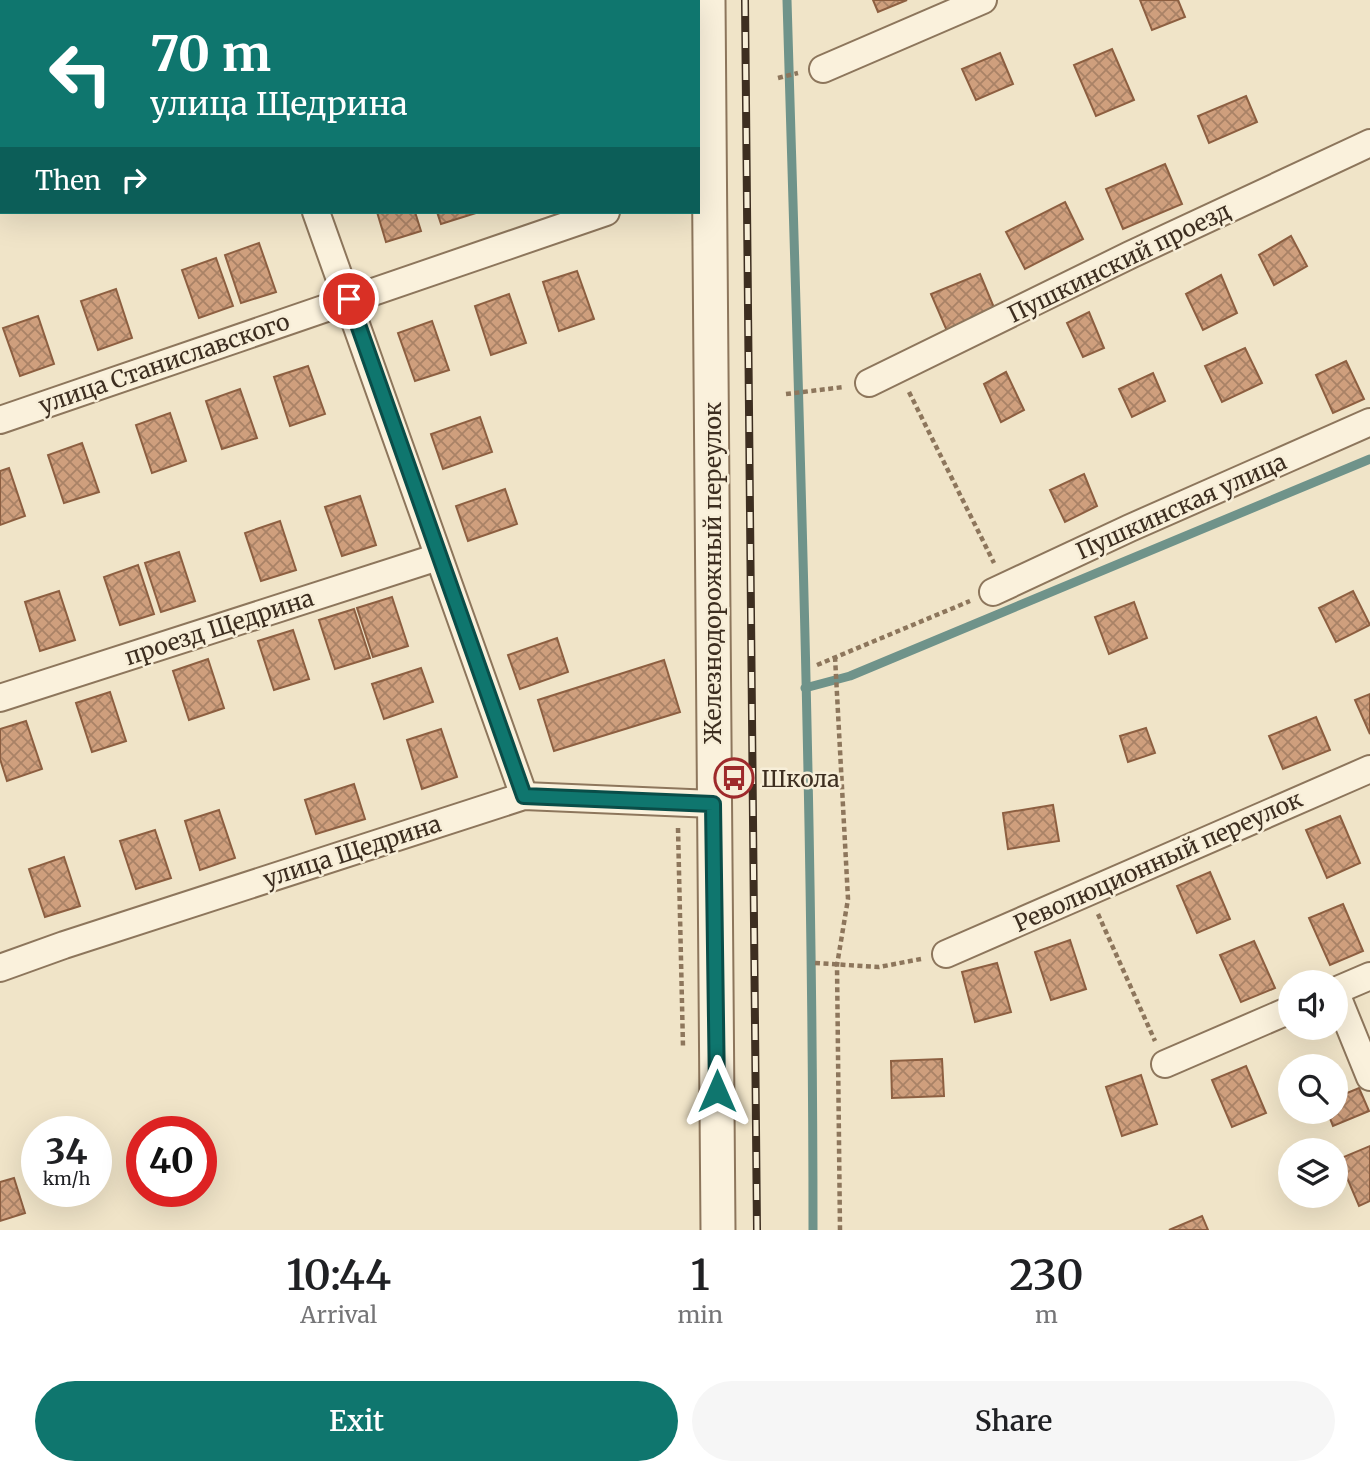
<!DOCTYPE html>
<html lang="en">
<head>
<meta charset="utf-8">
<style>
  body { margin:0; font-family:Merriweather,serif; background:#f6f6f6; color:#202124; height:100vh; display:flex; flex-direction:column; font-size:26px; white-space:nowrap }
  * { box-sizing:border-box; margin:0 }
  p { font-size:23px; color:#757577 }
  .icon { flex:none; width:38px; height:38px; fill:none; stroke:currentColor; stroke-width:2; stroke-linecap:round; stroke-linejoin:round }
  .map { position:relative; height:1230px; overflow:hidden }
  .details { display:flex; flex-direction:column; background:#fff; flex:1 }
  .details>* { flex:none }
  .guide { position:absolute; left:0px; top:0px; width:700px; height:214px; box-shadow:0 7px 28px #0002; background:#0f766e; color:#fff; overflow:hidden }
  .tools { position:absolute; left:1278px; top:970px; display:grid; gap:14px }
  .tools a { display:grid; place-items:center; width:70px; height:70px; border-radius:50%; background:#fff; box-shadow:0 7px 28px #0002; font-size:35px }
  .speed { position:absolute; left:21px; top:1116px; display:flex; gap:14px; font-size:35px; font-weight:700; text-align:center }
  .speed>* { display:grid; place-content:center; width:91px; height:91px; border-radius:50%; background:#fff; box-shadow:0 7px 28px #0002; line-height:1 }
  .speed small { font-size:18px; font-weight:400 }
  .speed .limit { border:10px solid #d22; background:#fff; color:#111 }
  .pin { position:absolute; display:grid; place-items:center; width:60px; height:60px; color:#fff; margin:-30px; border:4px solid #fff; border-radius:50%; box-shadow:0 2px 7px #0007 }
  .me { position:absolute; width:77px; margin:-38px; rotate:0deg; stroke-linejoin:round; filter:drop-shadow(0 0 5px #0008) }
  .turn { display:flex; align-items:center; gap:24px; height:147px; padding:0 35px; font-size:32px }
  .turn .icon { width:91px; height:91px; stroke-width:2.5 }
  .turn b { display:block; font-size:49px; line-height:60px }
  .then { display:flex; align-items:center; height:66px; padding:0 35px; background:#0003; gap:14px; font-size:26px }
  .eta { display:flex; justify-content:space-evenly; align-items:center; height:119px; text-align:center }
  .eta b { font-size:42px; font-weight:600; line-height:49px }
  .cta { display:flex; gap:14px; margin-top:auto; padding:14px 35px }
  .cta a { flex:1; height:80px; border-radius:42px; background:#0f766e; color:#fff; font-size:28px; font-weight:600; line-height:80px; text-align:center }
  .cta a+a { background:#f6f6f6; color:#202124 }
  .map>svg:first-child { display:block }
  .lines { fill:none; stroke-linecap:round; stroke-linejoin:round }
  .stream { stroke:#6f938a; stroke-width:9 }
  .building { fill:url(#building-cross-hatch); stroke:#8d5f41; stroke-width:2 }
  .minor-casing { stroke:#8d765c; stroke-width:30 }
  .tertiary-casing { stroke:#8d765c; stroke-width:37 }
  .path { stroke:#8d765c; stroke-width:4.5; stroke-dasharray:5 3.5; stroke-linecap:butt }
  .minor { stroke:#faf1dc; stroke-width:26 }
  .tertiary { stroke:#faf1dc; stroke-width:33 }
  .rail-casing { stroke:#3d2e20; stroke-width:8 }
  .rail { stroke:#f7eed8; stroke-width:5; stroke-dasharray:16; stroke-linecap:butt }
  .route-casing { stroke:#0a4d48; stroke-width:18 }
  .route { stroke:#0f766e; stroke-width:12 }
  .labels { text-anchor:middle; dominant-baseline:central; stroke-width:5; stroke-linejoin:round; paint-order:stroke }
  .street-label { font-size:23px; fill:#3d2e20; stroke:#f7eed8 }
  .poi-label { font-size:23px; fill:#3d2e20; stroke:#f7eed8; text-anchor:start }
</style>
</head>
<body>
<div class="map">
<svg width="1370" height="1230" viewBox="0 0 1370 1230">
  <defs>
    <pattern id="building-cross-hatch" width="8" height="8" patternUnits="userSpaceOnUse" patternTransform="scale(1.75)"><rect width="8" height="8" fill="#cf9f7d"/><path d="M0 0l8 8M0 8l8-8" fill="none" stroke="#a98266"/></pattern>
  </defs>
  <rect width="100%" height="100%" fill="#f0e4c8"/>
  <g class="lines">
    <g class="stream">
      <path d="M 787,0 C 799,410 813,820 813,1230"/>
      <path d="M 805,688 L 850,676 L 1370,459"/>
    </g>
  </g>
  <g class="building">
    <path d="M 116,0 L 170,0 L 171,2 L 117,2 Z"/>
    <path d="M 873,0 L 907,0 L 878,12 Z"/>
    <path d="M 1140,0 L 1178,0 L 1185,17 L 1152,30 Z"/>
    <path d="M 1112,49 L 1134,100 L 1096,116 L 1074,65 Z"/>
    <path d="M 1000,53 L 1013,84 L 976,100 L 962,69 Z"/>
    <path d="M 1246,96 L 1257,122 L 1209,143 L 1198,116 Z"/>
    <path d="M 1165,164 L 1182,204 L 1123,229 L 1106,189 Z"/>
    <path d="M 1065,202 L 1083,239 L 1025,269 L 1006,232 Z"/>
    <path d="M 377,212 L 415,212 L 421,231 L 386,242 Z"/>
    <path d="M 437,212 L 476,212 L 476,213 L 441,224 Z"/>
    <path d="M 1291,236 L 1307,266 L 1274,285 L 1259,255 Z"/>
    <path d="M 259,243 L 276,292 L 241,303 L 225,255 Z"/>
    <path d="M 216,258 L 233,306 L 199,318 L 182,270 Z"/>
    <path d="M 577,271 L 594,319 L 559,331 L 543,282 Z"/>
    <path d="M 980,274 L 995,310 L 947,331 L 931,294 Z"/>
    <path d="M 1221,275 L 1237,313 L 1203,330 L 1186,294 Z"/>
    <path d="M 116,289 L 132,338 L 98,350 L 81,301 Z"/>
    <path d="M 509,294 L 526,343 L 491,355 L 475,306 Z"/>
    <path d="M 1089,312 L 1104,348 L 1083,357 L 1067,323 Z"/>
    <path d="M 38,316 L 54,364 L 20,376 L 3,328 Z"/>
    <path d="M 432,321 L 449,370 L 415,381 L 398,333 Z"/>
    <path d="M 1245,348 L 1262,383 L 1222,402 L 1205,366 Z"/>
    <path d="M 1346,361 L 1364,399 L 1333,413 L 1316,375 Z"/>
    <path d="M 308,366 L 325,414 L 290,426 L 274,377 Z"/>
    <path d="M 1006,372 L 1024,410 L 1001,422 L 984,384 Z"/>
    <path d="M 1153,373 L 1165,401 L 1132,417 L 1119,389 Z"/>
    <path d="M 240,389 L 257,438 L 222,449 L 206,401 Z"/>
    <path d="M 170,413 L 186,461 L 152,473 L 136,425 Z"/>
    <path d="M 480,417 L 492,452 L 443,469 L 431,434 Z"/>
    <path d="M 82,443 L 99,492 L 64,503 L 48,455 Z"/>
    <path d="M 9,468 L 25,516 L 0,525 L 0,471 Z"/>
    <path d="M 1084,474 L 1097,506 L 1065,522 L 1050,490 Z"/>
    <path d="M 505,489 L 517,524 L 468,541 L 456,506 Z"/>
    <path d="M 360,496 L 376,545 L 342,556 L 325,507 Z"/>
    <path d="M 280,521 L 296,570 L 261,581 L 245,533 Z"/>
    <path d="M 179,552 L 195,601 L 161,612 L 145,563 Z"/>
    <path d="M 138,565 L 154,614 L 120,625 L 104,577 Z"/>
    <path d="M 59,591 L 75,640 L 40,651 L 25,602 Z"/>
    <path d="M 1353,591 L 1370,625 L 1336,642 L 1319,608 Z"/>
    <path d="M 392,597 L 408,646 L 373,657 L 357,608 Z"/>
    <path d="M 1134,602 L 1147,638 L 1109,654 L 1095,617 Z"/>
    <path d="M 354,609 L 370,658 L 335,669 L 319,620 Z"/>
    <path d="M 293,630 L 309,679 L 274,690 L 258,641 Z"/>
    <path d="M 557,638 L 568,672 L 520,689 L 508,655 Z"/>
    <path d="M 208,659 L 224,708 L 189,720 L 173,671 Z"/>
    <path d="M 664,660 L 680,712 L 554,751 L 538,700 Z"/>
    <path d="M 421,668 L 433,702 L 384,719 L 372,684 Z"/>
    <path d="M 110,692 L 126,741 L 92,752 L 76,703 Z"/>
    <path d="M 1370,694 L 1370,734 L 1355,700 Z"/>
    <path d="M 1316,717 L 1330,750 L 1283,769 L 1269,736 Z"/>
    <path d="M 26,721 L 42,769 L 7,781 L 0,759 L 0,729 Z"/>
    <path d="M 1146,728 L 1155,753 L 1128,762 L 1120,736 Z"/>
    <path d="M 441,729 L 457,777 L 422,789 L 407,740 Z"/>
    <path d="M 354,784 L 365,819 L 316,834 L 305,800 Z"/>
    <path d="M 1053,805 L 1059,841 L 1008,849 L 1003,813 Z"/>
    <path d="M 219,810 L 235,858 L 200,870 L 185,821 Z"/>
    <path d="M 1340,816 L 1360,863 L 1327,878 L 1306,830 Z"/>
    <path d="M 155,830 L 171,878 L 136,889 L 120,841 Z"/>
    <path d="M 64,857 L 80,906 L 45,917 L 29,869 Z"/>
    <path d="M 1210,872 L 1230,919 L 1197,933 L 1177,886 Z"/>
    <path d="M 1343,904 L 1363,951 L 1330,965 L 1309,918 Z"/>
    <path d="M 1070,940 L 1086,989 L 1051,1000 L 1035,952 Z"/>
    <path d="M 1254,941 L 1275,988 L 1241,1002 L 1220,955 Z"/>
    <path d="M 997,963 L 1011,1012 L 975,1022 L 962,972 Z"/>
    <path d="M 942,1059 L 944,1096 L 892,1098 L 891,1061 Z"/>
    <path d="M 1246,1066 L 1266,1113 L 1232,1127 L 1212,1080 Z"/>
    <path d="M 1141,1075 L 1157,1124 L 1122,1136 L 1106,1087 Z"/>
    <path d="M 1359,1088 L 1369,1111 L 1333,1126 L 1327,1111 L 1335,1111 L 1335,1098 Z"/>
    <path d="M 1370,1146 L 1370,1201 L 1359,1206 L 1339,1159 Z"/>
    <path d="M 14,1178 L 25,1213 L 0,1221 L 0,1182 Z"/>
    <path d="M 1202,1216 L 1208,1230 L 1169,1230 Z"/>
  </g>
  <g class="lines">
    <g class="minor-casing">
      <g id="minor">
        <path d="M 236,0 L 237,2"/>
        <path d="M 823,69 L 983,0"/>
        <path d="M 316,212 L 524,796"/>
        <path d="M 869,383 L 1130,255 L 1370,143"/>
        <path d="M 0,420 L 606,212"/>
        <path d="M 993,592 L 1130,528 L 1370,422"/>
        <path d="M 0,698 L 438,557"/>
        <path d="M 946,954 L 1370,769"/>
        <path d="M 0,968 L 64,945 L 524,796 L 713,804"/>
        <path d="M 1370,976 L 1335,991 L 1370,1077"/>
        <path d="M 1165,1064 L 1290,1010"/>
      </g>
    </g>
    <g class="tertiary-casing">
      <path id="tertiary" d="M 708,0 L 718,1230"/>
    </g>
    <g class="path">
      <path d="M 778,78 L 798,73"/>
      <path d="M 909,392 L 994,563"/>
      <path d="M 786,394 L 844,387"/>
      <path d="M 835,657 L 848,899 L 837,965 L 840,1230"/>
      <path d="M 817,665 L 970,601"/>
      <path d="M 678,828 L 683,1047"/>
      <path d="M 1098,914 L 1155,1041"/>
      <path d="M 815,963 L 879,967 L 921,959"/>
    </g>
    <use href="#minor" class="minor"/>
    <use href="#tertiary" class="tertiary"/>
    <g class="rail-casing">
      <path id="rail" d="M 745,0 L 757,1230"/>
    </g>
    <use href="#rail" class="rail"/>
  </g>
  <g class="lines">
    <g class="route-casing">
      <path id="route" d="M 349,299 L 524,796 L 713,804 L 717,1091"/>
    </g>
    <use href="#route" class="route"/>
  </g>
  <defs>
    <g id="bus-ring" transform="scale(2.0125)"><circle r="9.5" fill="#f7eed8" stroke="#9e2a2b" stroke-width="1.5"/><path d="M-5-6H5V4H4V6H2V4H-2V6H-4V4H-5ZM-3.5-4V0h7V-4ZM-3.5 1.2v1.5H-2V1.2ZM2 1.2v1.5H3.5V1.2Z" fill="#9e2a2b"/></g>
  </defs>
  <g fill-rule="evenodd">
    <use href="#bus-ring" x="734" y="778"/>
  </g>
  <g class="labels">
    <g class="street-label">
      <text transform="translate(1119 262) rotate(-26)">Пушкинский проезд</text>
      <text transform="translate(164 363) rotate(-19)">улица Станиславского</text>
      <text transform="translate(1181 506) rotate(-24)">Пушкинская улица</text>
      <text transform="translate(712 573) rotate(-90)">Железнодорожный переулок</text>
      <text transform="translate(219 627) rotate(-18)">проезд Щедрина</text>
      <text transform="translate(352 851) rotate(-18)">улица Щедрина</text>
      <text transform="translate(1158 861) rotate(-24)">Революционный переулок</text>
    </g>
    <g class="poi-label">
      <text x="761" y="778">Школа</text>
    </g>
  </g>
</svg>
<div class="tools">
<a><svg class="icon" aria-label="sound" viewBox="0 0 24 24"><path d="M4 9h4l5-4v14l-5-4H4zM17 9q2 3 0 6"/></svg></a>
<a><svg class="icon" aria-label="search" viewBox="0 0 24 24"><circle cx="10" cy="10" r="6"/><path d="M15 15l6 6"/></svg></a>
<a><svg class="icon" aria-label="layers" viewBox="0 0 24 24"><path d="M12 4l9 5-9 5-9-5zM3 14l9 5 9-5"/></svg></a>
</div>
<div class="speed"><div>34<small>km/h</small></div><div class="limit">40</div></div>
<div class="pin" style="left:349px;top:299px;background:#d93025"><svg class="icon" aria-label="arrive" viewBox="0 0 24 24"><path d="M6 21V4h12l-3 4 3 4H6"/></svg></div>
<svg class="me" style="left:717px;top:1091px" viewBox="-20 -20 40 40"><path d="M0-17L14 15 0 8-14 15z" fill="#0f766e" stroke="#fff" stroke-width="4"/></svg>
<div class="guide">
<div class="turn"><svg class="icon" aria-label="left" viewBox="0 0 24 24"><path d="M17 20v-9H6M10 6l-5 5 5 5"/></svg><div><b>70 m</b>улица Щедрина</div></div>
<div class="then">Then<svg class="icon" aria-label="right" viewBox="0 0 24 24"><path d="M7 20v-9h11M14 6l5 5-5 5"/></svg></div>
</div>
</div>
<section class="details">
<div class="eta">
<div><b>10:44</b><p>Arrival</p></div>
<div><b>1</b><p>min</p></div>
<div><b>230</b><p>m</p></div>
</div>
<div class="cta"><a>Exit</a><a>Share</a></div>
</section>
</body>
</html>
